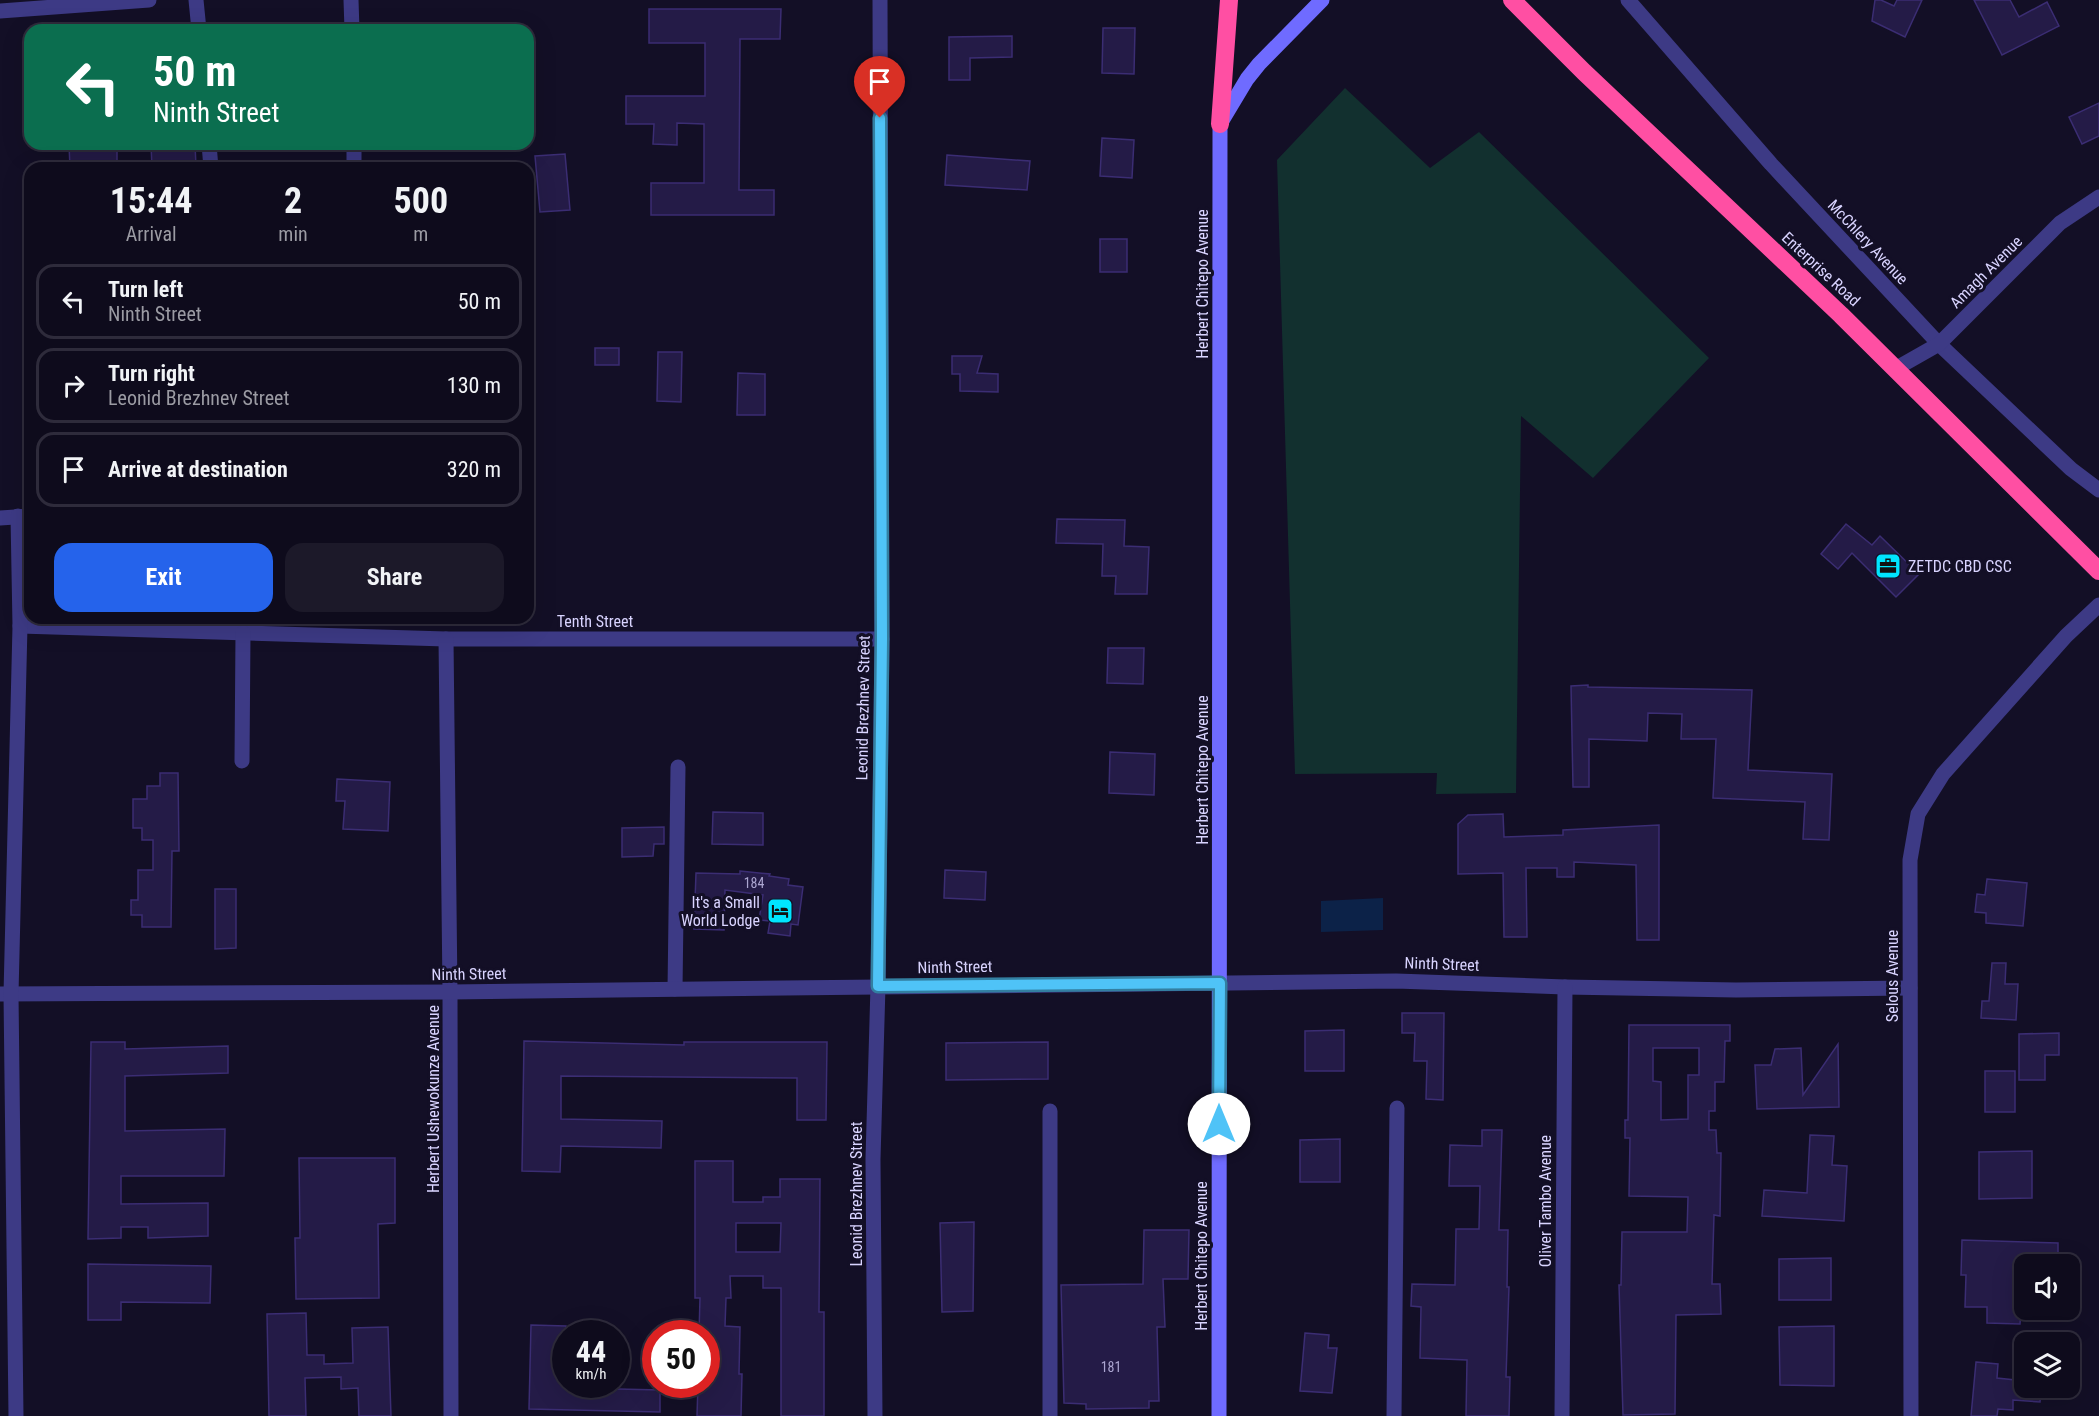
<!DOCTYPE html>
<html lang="en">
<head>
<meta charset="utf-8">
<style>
  body { margin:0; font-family:"Roboto Condensed",sans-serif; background:#1c1929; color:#f1f3f6; height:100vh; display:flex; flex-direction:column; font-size:22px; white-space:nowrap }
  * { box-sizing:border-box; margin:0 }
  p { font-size:20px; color:#9b9ba3 }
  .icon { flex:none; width:33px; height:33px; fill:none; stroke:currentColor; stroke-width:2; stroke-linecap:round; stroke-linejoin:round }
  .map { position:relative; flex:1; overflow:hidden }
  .sheet { position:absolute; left:24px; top:162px; width:510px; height:462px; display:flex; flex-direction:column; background:#0e0b1c; border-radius:18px; box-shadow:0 6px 24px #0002,0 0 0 2px #2e2b3b }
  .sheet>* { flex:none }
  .guide { position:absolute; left:24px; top:24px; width:510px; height:126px; border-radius:18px; box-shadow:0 6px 24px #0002,0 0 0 2px #2e2b3b; background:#0b6e4f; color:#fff; overflow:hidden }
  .tools { position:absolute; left:2014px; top:1254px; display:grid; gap:12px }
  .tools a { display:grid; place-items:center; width:66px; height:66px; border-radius:12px; background:#0e0b1c; box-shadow:0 6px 24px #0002,0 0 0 2px #2e2b3b; font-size:30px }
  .speed { position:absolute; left:552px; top:1320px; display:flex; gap:12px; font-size:30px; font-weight:700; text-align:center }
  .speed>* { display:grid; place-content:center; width:78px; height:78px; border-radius:50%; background:#0e0b1c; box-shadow:0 6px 24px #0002,0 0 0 2px #2e2b3b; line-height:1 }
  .speed small { font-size:15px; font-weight:400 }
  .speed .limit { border:9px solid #d22; background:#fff; color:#111 }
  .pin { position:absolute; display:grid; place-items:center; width:51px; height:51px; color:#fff; margin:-62px -26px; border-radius:50% 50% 50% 0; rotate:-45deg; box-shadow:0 0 6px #0007 }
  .pin .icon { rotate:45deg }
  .me { position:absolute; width:66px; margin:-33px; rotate:0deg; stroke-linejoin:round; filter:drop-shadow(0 0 4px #0008) }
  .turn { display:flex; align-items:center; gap:21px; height:126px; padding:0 30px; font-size:27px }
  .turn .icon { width:78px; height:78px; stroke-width:2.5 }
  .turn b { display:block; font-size:42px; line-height:51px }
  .eta { display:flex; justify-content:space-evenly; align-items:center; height:102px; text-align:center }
  .eta b { font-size:36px; font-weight:700; line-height:42px }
  .cta { display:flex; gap:12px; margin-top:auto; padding:12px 30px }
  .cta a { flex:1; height:69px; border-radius:18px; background:#2563eb; color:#fff; font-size:24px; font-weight:700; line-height:69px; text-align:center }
  .cta a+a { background:#1c1929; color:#f1f3f6 }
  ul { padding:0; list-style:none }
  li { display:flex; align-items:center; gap:18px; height:75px; margin:0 12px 9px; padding:0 18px; border:3px solid #2e2b3b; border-radius:18px }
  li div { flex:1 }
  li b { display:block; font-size:22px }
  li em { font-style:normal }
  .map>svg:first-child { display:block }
  .green { fill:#12302f }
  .water { fill:#0c2248 }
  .building { fill:#241b47; stroke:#3b2d73; stroke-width:1.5; fill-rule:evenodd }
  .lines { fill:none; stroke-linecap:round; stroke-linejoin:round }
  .street { stroke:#3d3a85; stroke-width:15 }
  .secondary { stroke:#6f6bff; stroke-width:15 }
  .highway { stroke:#ff4fa3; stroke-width:18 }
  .route-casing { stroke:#337fa1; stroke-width:15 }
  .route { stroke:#4fc3f7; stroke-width:10 }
  .labels { text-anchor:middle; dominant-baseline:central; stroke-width:6; stroke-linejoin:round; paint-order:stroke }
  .number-label { font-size:14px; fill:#aca6d1 }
  .street-label { font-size:16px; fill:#d9d4ff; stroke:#130f26 }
  .poi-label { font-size:16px; fill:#d9d4ff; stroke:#130f26; text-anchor:start }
</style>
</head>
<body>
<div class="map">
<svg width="2099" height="1416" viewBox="0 0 2099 1416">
  <rect width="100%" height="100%" fill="#130f26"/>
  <path class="green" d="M 1345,88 L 1430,168 L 1479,132 L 1709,358 L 1593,478 L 1521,416 L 1516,793 L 1436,794 L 1437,773 L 1295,774 L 1277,160 Z"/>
  <path class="water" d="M 1383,898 L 1383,930 L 1321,932 L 1321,901 Z"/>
  <g class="building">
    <path d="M 1875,0 L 1881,0 L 1894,6 L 1897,0 L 1922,0 L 1905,37 L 1872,21 Z"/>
    <path d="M 1974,0 L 2010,0 L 2019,17 L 2047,2 L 2059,26 L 2002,55 Z"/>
    <path d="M 649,9 L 781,9 L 780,39 L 740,39 L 739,190 L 774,190 L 774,215 L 651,215 L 651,183 L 704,183 L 704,124 L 677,123 L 677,145 L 653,144 L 654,124 L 626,124 L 626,96 L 705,96 L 705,43 L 649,43 Z"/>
    <path d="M 1103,28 L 1135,28 L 1134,74 L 1102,73 Z"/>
    <path d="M 1012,36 L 1012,57 L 970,58 L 970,80 L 949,80 L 949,37 Z"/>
    <path d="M 2099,103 L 2099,136 L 2082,144 L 2069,117 Z"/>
    <path d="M 1102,138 L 1134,140 L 1132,178 L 1100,176 Z"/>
    <path d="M 69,144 L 117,144 L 117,168 L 70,168 Z"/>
    <path d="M 151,144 L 195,144 L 196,167 L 152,168 Z"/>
    <path d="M 565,154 L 570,210 L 540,212 L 535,156 Z"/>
    <path d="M 947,155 L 1030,161 L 1027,190 L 945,185 Z"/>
    <rect x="1100" y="239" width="27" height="33"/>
    <rect x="595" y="348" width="24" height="17"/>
    <path d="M 658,352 L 682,352 L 681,402 L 657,401 Z"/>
    <path d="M 952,356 L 982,356 L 977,373 L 998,374 L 998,392 L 960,391 L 960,374 L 952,374 Z"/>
    <path d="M 738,373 L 765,374 L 765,415 L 737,415 Z"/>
    <path d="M 1057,519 L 1125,520 L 1124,546 L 1149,547 L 1147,594 L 1115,594 L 1116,576 L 1102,576 L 1103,544 L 1056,543 Z"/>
    <path d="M 1846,524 L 1872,545 L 1880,536 L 1919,574 L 1896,597 L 1852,553 L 1838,569 L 1821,554 Z"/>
    <path d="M 1108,648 L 1144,648 L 1143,684 L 1107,683 Z"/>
    <path d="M 1588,685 L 1588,687 L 1752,690 L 1748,770 L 1832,774 L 1829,840 L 1803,839 L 1805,802 L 1713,798 L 1716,739 L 1681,739 L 1682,714 L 1648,713 L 1647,741 L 1589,739 L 1589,787 L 1573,787 L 1571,686 Z"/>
    <path d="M 1110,752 L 1155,754 L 1154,795 L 1109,793 Z"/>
    <path d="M 160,773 L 178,773 L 179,851 L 172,851 L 171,927 L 142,927 L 142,915 L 131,915 L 131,900 L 138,900 L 138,870 L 153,870 L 153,840 L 142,840 L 142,828 L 133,828 L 133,799 L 147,799 L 147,786 L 160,786 Z"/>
    <path d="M 337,779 L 390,782 L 388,831 L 343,829 L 345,801 L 336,801 Z"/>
    <path d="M 713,812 L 763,813 L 763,845 L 712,844 Z"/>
    <path d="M 1503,814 L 1504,837 L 1563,835 L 1563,830 L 1659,825 L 1659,940 L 1637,940 L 1636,865 L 1574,862 L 1574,877 L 1557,877 L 1557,868 L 1526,868 L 1527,937 L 1504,937 L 1503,873 L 1458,874 L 1458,824 L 1468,815 Z"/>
    <path d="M 664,827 L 664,844 L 654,844 L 653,856 L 622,857 L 622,828 Z"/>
    <path d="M 945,870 L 986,872 L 985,900 L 944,898 Z"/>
    <path d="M 740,871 L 770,874 L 769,876 L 789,879 L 788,885 L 803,887 L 798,925 L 791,924 L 790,936 L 768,933 L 770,921 L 759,920 L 763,895 L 725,890 L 724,930 L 694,929 L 696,873 L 740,874 Z"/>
    <path d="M 1987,879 L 2027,883 L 2023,926 L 1986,923 L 1986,913 L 1975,912 L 1977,894 L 1985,895 Z"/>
    <path d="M 215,889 L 236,889 L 236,948 L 215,949 Z"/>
    <path d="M 1992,963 L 2006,963 L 2005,984 L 2018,984 L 2016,1020 L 1981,1018 L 1982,1001 L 1989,1001 Z"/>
    <path d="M 1402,1013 L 1444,1013 L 1443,1100 L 1426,1099 L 1427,1061 L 1414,1061 L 1415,1033 L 1402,1033 Z"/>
    <path d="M 1629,1025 L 1730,1025 L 1730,1041 L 1725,1041 L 1724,1082 L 1715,1082 L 1715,1111 L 1709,1111 L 1709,1130 L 1716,1130 L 1717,1153 L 1721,1153 L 1720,1216 L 1714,1215 L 1712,1284 L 1720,1284 L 1721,1314 L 1676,1315 L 1675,1414 L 1623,1415 L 1619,1285 L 1621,1285 L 1622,1232 L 1687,1232 L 1688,1197 L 1629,1196 L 1630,1138 L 1625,1138 L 1625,1120 L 1628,1120 ZM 1653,1048 L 1699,1048 L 1699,1075 L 1688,1075 L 1688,1119 L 1661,1120 L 1661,1082 L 1653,1081 Z"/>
    <path d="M 1344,1030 L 1344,1071 L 1305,1071 L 1305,1031 Z"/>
    <path d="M 2059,1033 L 2059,1055 L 2045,1055 L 2045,1080 L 2019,1080 L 2019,1034 Z"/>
    <path d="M 524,1041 L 684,1045 L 684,1042 L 827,1042 L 826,1120 L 797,1120 L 797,1078 L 561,1076 L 561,1119 L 662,1121 L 661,1148 L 561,1146 L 560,1172 L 522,1171 Z"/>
    <path d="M 91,1042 L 125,1042 L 125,1049 L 228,1046 L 228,1073 L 125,1076 L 125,1131 L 225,1129 L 224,1176 L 121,1176 L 121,1204 L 208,1203 L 208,1236 L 148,1238 L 148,1227 L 121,1227 L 121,1238 L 88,1239 Z"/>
    <path d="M 1048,1042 L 1048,1079 L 946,1080 L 946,1043 Z"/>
    <path d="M 1838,1044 L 1839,1107 L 1757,1109 L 1755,1065 L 1771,1065 L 1775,1049 L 1801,1048 L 1803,1095 Z"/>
    <rect x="1985" y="1071" width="30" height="41"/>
    <path d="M 1482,1130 L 1502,1130 L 1499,1230 L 1508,1230 L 1507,1287 L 1509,1287 L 1506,1377 L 1510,1377 L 1509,1416 L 1466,1416 L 1467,1360 L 1420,1358 L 1421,1307 L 1411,1306 L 1412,1284 L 1455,1285 L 1456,1229 L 1479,1229 L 1480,1186 L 1449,1186 L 1450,1145 L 1482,1146 Z"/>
    <path d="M 1810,1135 L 1834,1136 L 1832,1165 L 1847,1166 L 1844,1221 L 1762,1216 L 1764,1190 L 1807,1193 Z"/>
    <path d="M 1340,1139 L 1340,1182 L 1300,1182 L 1300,1140 Z"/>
    <path d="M 2032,1151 L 2032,1198 L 1979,1199 L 1979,1152 Z"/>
    <path d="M 299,1158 L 395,1158 L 395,1223 L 378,1224 L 379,1298 L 296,1299 L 295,1238 L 300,1238 Z"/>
    <path d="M 695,1161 L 733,1161 L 733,1202 L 763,1202 L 763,1197 L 780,1197 L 780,1179 L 820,1179 L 819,1312 L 824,1312 L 824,1416 L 781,1416 L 781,1288 L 763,1288 L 763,1276 L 730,1276 L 731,1298 L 726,1298 L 725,1326 L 740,1327 L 739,1374 L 742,1374 L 741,1416 L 697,1416 L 698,1384 L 706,1384 L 706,1334 L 699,1334 L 700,1298 L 695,1298 ZM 736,1223 L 781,1223 L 780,1252 L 736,1252 Z"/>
    <path d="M 974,1222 L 973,1311 L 942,1312 L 940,1223 Z"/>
    <path d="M 1144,1230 L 1189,1230 L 1188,1279 L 1163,1279 L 1165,1327 L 1157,1327 L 1159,1401 L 1149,1401 L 1149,1408 L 1086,1409 L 1086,1404 L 1064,1403 L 1061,1285 L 1143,1284 Z"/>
    <path d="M 1962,1240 L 2058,1243 L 2058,1264 L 2025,1264 L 2025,1310 L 2021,1310 L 2020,1324 L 1987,1323 L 1987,1307 L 1965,1307 L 1966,1275 L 1961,1275 Z"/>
    <path d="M 1831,1258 L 1831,1300 L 1779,1300 L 1779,1259 Z"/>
    <path d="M 88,1264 L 211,1266 L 210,1303 L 121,1302 L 121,1320 L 88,1320 Z"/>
    <path d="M 306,1313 L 307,1355 L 324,1355 L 324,1364 L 353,1363 L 352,1328 L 388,1327 L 391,1416 L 359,1416 L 358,1388 L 341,1389 L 341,1377 L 305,1378 L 306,1416 L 269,1416 L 267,1314 Z"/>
    <path d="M 531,1325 L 566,1326 L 566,1384 L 575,1384 L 575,1388 L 660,1390 L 660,1412 L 529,1409 Z"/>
    <path d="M 1834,1326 L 1834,1386 L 1780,1385 L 1779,1327 Z"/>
    <path d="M 1305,1333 L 1329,1335 L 1328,1348 L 1337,1348 L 1332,1393 L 1300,1391 Z"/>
    <path d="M 1976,1362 L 1998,1364 L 1997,1378 L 2025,1381 L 2025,1388 L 2041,1388 L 2040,1402 L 2013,1400 L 2013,1410 L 1998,1409 L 1997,1416 L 1971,1416 Z"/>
  </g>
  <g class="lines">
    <g class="street">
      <path d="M 196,0 L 199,30"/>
      <path d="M 351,0 L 352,30"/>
      <path d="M 1628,0 L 1771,164 L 1939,344 L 2071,469 L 2099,490"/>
      <path d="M 0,11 L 149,0"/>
      <path d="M 209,144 L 211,168"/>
      <path d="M 354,144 L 354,168"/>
      <path d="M 1895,369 L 1939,344 L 2060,223 L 2099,197"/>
      <path d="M 0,518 L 30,516"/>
      <path d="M 20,626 L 446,639 L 882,639"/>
      <path d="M 446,639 L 450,992 L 451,1416"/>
      <path d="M 242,761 L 243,633"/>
      <path d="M 675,989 L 678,767"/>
      <path d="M 0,994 L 450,992 L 1396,981 L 1565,987 L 1736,990 L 1910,988"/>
      <path d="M 1050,1111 L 1050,1416"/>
      <path d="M 16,1416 L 11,994 L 20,626 L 18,516"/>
      <path d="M 875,1416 L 873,1159 L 878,986 L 882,639 L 880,0"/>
      <path d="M 1394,1416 L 1397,1108"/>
      <path d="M 1562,1416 L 1565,987"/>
      <path d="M 1911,1416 L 1910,860 L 1918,814 L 1943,774 L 2066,636 L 2099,605"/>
    </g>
    <path class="secondary" d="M 1219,1416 L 1220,124 L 1247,79 L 1259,64 L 1322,0"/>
    <g class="highway">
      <path d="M 1512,0 L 1584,72 L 1841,315 L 2099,571"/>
      <path d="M 1220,124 L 1229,0"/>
    </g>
  </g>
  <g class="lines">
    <g class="route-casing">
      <path id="route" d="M 880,118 L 882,639 L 878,986 L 1220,983 L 1219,1124"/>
    </g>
    <use href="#route" class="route"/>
  </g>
  <defs>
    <g id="office-square" transform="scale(1.35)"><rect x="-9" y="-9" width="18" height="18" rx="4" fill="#00e5ff" stroke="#130f26"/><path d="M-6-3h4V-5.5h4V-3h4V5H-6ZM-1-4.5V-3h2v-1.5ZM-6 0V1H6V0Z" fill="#111"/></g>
    <g id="hotel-square" transform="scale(1.35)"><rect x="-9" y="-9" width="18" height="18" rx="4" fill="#00e5ff" stroke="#130f26"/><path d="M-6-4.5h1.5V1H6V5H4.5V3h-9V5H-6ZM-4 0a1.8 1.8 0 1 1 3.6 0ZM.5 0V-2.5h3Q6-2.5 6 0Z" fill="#111"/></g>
  </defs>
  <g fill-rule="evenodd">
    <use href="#office-square" x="1888" y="566"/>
    <use href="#hotel-square" x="780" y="911"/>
  </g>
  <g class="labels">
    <g class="number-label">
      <text x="754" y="883">184</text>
      <text x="1111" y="1367">181</text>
    </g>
    <g class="street-label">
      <text transform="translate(1868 242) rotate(47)">McChlery Avenue</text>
      <text transform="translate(1821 269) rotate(43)">Enterprise Road</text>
      <text transform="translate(1986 272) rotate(-45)">Amagh Avenue</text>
      <text transform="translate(1202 284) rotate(-90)">Herbert Chitepo Avenue</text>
      <text x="595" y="621">Tenth Street</text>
      <text transform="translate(863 708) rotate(-89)">Leonid Brezhnev Street</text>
      <text transform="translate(1202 770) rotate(-90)">Herbert Chitepo Avenue</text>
      <text transform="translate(1442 964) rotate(2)">Ninth Street</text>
      <text transform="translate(955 967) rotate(-1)">Ninth Street</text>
      <text transform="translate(469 974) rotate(-1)">Ninth Street</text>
      <text transform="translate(1892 976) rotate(-90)">Selous Avenue</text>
      <text transform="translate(433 1099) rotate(-90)">Herbert Ushewokunze Avenue</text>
      <text transform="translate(856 1194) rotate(-90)">Leonid Brezhnev Street</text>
      <text transform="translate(1545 1201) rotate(-90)">Oliver Tambo Avenue</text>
      <text transform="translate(1201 1256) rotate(-90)">Herbert Chitepo Avenue</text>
    </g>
    <g class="poi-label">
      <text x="1908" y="566">ZETDC CBD CSC</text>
      <text x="760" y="902" text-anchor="end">It's a Small<tspan x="760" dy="18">World Lodge</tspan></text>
    </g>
  </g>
</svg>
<div class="tools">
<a><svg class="icon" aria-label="sound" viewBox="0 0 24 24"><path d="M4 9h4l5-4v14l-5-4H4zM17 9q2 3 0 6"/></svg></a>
<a><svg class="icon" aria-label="layers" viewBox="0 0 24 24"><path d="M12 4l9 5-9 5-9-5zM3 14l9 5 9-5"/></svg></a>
</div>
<div class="speed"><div>44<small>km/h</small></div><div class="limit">50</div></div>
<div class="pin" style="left:880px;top:118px;background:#d93025"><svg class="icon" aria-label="arrive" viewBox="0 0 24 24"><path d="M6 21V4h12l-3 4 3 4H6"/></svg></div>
<svg class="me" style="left:1219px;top:1124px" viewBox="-20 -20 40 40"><circle r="19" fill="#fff"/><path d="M0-13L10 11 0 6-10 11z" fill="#4fc3f7"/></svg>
<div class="guide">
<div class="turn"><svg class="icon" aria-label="left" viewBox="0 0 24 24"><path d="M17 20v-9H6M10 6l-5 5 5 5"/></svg><div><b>50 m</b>Ninth Street</div></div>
</div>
<section class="sheet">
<div class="eta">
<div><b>15:44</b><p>Arrival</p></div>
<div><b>2</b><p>min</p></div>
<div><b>500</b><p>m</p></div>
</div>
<ul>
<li><svg class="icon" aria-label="left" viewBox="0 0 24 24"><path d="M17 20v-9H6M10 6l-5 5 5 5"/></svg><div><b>Turn left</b><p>Ninth Street</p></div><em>50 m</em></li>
<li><svg class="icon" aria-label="right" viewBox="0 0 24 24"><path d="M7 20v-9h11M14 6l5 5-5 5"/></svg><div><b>Turn right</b><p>Leonid Brezhnev Street</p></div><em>130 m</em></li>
<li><svg class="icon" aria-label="arrive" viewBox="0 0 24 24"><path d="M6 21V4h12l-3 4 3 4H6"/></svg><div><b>Arrive at destination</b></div><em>320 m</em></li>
</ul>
<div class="cta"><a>Exit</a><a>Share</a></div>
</section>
</div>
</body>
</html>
